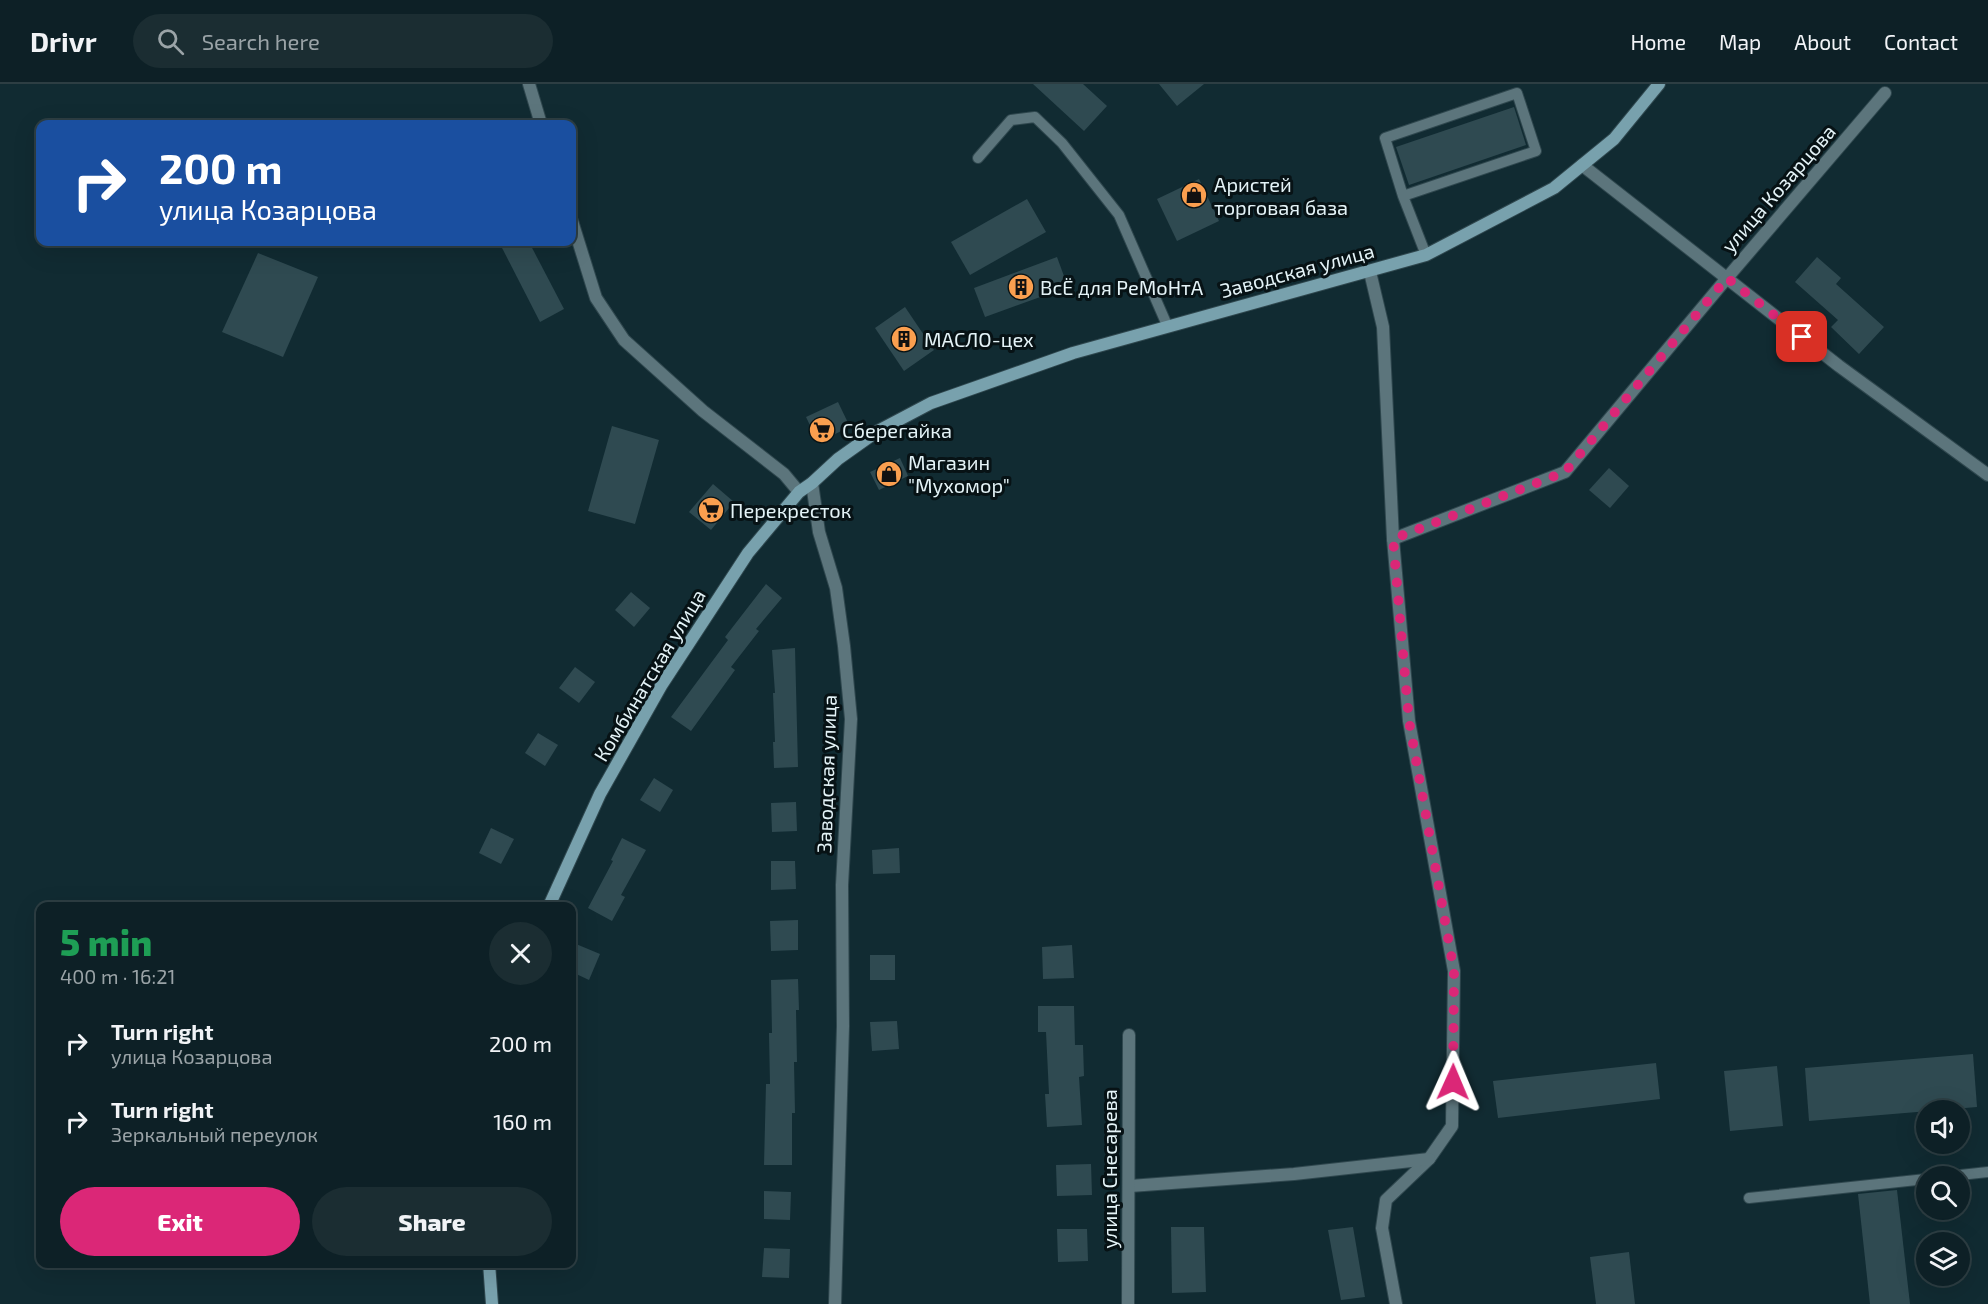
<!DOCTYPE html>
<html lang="en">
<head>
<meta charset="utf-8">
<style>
  body { margin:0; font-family:"Exo 2",sans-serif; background:#1b2d32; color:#f1f3f6; height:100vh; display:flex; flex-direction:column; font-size:22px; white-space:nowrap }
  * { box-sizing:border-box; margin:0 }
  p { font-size:20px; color:#9aa3a7 }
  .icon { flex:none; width:33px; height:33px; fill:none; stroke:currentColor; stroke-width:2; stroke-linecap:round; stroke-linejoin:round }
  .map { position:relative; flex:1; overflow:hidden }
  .sheet { position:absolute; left:36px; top:818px; width:540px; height:366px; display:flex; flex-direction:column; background:#0d2026; border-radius:12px; box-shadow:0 6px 24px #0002,0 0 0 2px #2d3e43 }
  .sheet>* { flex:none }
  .hud { position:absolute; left:36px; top:36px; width:540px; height:126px; border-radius:12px; box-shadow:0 6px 24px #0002,0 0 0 2px #2d3e43; background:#1a4fa0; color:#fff; overflow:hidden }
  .tools { position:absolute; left:1916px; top:1016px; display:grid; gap:12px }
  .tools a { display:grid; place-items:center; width:54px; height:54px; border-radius:50%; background:#0d2026; box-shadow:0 6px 24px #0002,0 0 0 2px #2d3e43; font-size:30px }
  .pin { position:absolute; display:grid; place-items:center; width:51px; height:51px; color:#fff; margin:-26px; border-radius:12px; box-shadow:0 3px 9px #0006 }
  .me { position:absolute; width:66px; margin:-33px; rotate:1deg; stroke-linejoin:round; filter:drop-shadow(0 0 4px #0008) }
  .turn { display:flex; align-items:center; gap:21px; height:126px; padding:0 24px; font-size:27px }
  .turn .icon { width:78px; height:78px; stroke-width:2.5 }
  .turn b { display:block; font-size:42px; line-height:51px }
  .round { display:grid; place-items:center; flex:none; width:63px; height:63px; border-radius:32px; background:#1b2d32 }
  .headline { display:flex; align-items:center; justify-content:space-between; height:102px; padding:0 24px }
  h1 { font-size:36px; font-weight:800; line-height:45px; color:#1e9e55 }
  .button { display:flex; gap:12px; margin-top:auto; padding:12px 24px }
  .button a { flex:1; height:69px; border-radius:36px; background:#db2777; color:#fff; font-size:24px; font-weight:800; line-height:69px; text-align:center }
  .button a+a { background:#1b2d32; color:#f1f3f6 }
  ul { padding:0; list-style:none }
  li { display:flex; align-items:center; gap:18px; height:78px; padding:0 24px }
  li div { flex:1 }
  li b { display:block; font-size:22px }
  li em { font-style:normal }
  header { display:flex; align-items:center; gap:36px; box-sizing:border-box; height:84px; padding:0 30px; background:#0d2026; border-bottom:2px solid #2d3e43 }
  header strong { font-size:28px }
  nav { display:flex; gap:33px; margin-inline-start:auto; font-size:21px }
  .search { width:420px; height:54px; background:#1b2d32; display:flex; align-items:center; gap:15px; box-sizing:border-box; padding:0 21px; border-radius:33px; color:#9aa3a7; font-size:22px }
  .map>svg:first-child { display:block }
  .building { fill:#2f4a51 }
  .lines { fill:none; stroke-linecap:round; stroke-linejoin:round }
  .service-casing { stroke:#2f474e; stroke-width:12 }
  .minor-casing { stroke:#2f474e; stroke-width:14 }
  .secondary-casing { stroke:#2f474e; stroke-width:14 }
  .service { stroke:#5c757c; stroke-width:10 }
  .minor { stroke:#5c757c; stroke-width:12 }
  .secondary { stroke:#78a1ad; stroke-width:12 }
  .route { stroke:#db2777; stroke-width:10; stroke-dasharray:0 18 }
  .labels { text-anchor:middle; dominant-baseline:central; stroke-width:6; stroke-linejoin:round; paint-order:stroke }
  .poi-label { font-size:20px; fill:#e4f3f7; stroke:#071215; text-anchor:start }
  .street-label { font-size:20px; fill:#e4f3f7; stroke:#071215 }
</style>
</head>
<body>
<header>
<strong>Drivr</strong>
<div class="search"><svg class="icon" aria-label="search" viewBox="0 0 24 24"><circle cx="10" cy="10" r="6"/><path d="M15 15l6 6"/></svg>Search here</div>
<nav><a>Home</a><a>Map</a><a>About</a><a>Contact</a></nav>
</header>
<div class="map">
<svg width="1988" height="1220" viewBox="0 0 1988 1220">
  <rect width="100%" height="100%" fill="#112b32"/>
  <g class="building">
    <path d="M 1033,0 L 1083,0 L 1107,22 L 1084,47 Z"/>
    <path d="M 1159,0 L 1204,0 L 1177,22 Z"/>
    <path d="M 1514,23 L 1526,61 L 1409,101 L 1396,63 Z"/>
    <path d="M 1199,95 L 1219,137 L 1177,157 L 1157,115 Z"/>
    <path d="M 1027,115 L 1046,148 L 970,191 L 951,158 Z"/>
    <path d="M 499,158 L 529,158 L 564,225 L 540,238 Z"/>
    <path d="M 258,169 L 318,193 L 283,273 L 222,248 Z"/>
    <path d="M 1057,173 L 1068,203 L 985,233 L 974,204 Z"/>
    <path d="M 1817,173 L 1841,194 L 1836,200 L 1884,243 L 1859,270 L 1831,243 L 1838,236 L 1795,198 Z"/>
    <path d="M 905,223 L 934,266 L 904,287 L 875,244 Z"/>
    <path d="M 838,318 L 850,343 L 818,358 L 806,333 Z"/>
    <path d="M 612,342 L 659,356 L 635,440 L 588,427 Z"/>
    <path d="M 900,374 L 908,392 L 879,406 L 870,388 Z"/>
    <path d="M 1609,384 L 1629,402 L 1610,424 L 1589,406 Z"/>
    <path d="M 713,400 L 734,418 L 711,446 L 689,428 Z"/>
    <path d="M 766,500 L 782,514 L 756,545 L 759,547 L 731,583 L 735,586 L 691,647 L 671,633 L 728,556 L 725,553 Z"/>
    <path d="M 631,508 L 650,524 L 634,543 L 615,526 Z"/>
    <path d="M 795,564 L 798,683 L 774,684 L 773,658 L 775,658 L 773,609 L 775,609 L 772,566 Z"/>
    <path d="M 575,583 L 595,598 L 579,619 L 559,604 Z"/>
    <path d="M 538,649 L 558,661 L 545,682 L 525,669 Z"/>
    <path d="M 654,694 L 673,706 L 660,728 L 640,716 Z"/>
    <path d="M 796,718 L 797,747 L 772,748 L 771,719 Z"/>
    <path d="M 491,744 L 514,755 L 501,780 L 479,769 Z"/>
    <path d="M 622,754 L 646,766 L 621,811 L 625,813 L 612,837 L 588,824 L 613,777 L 611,776 Z"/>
    <path d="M 899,764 L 900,789 L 873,790 L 872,766 Z"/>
    <path d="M 771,777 L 795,777 L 796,805 L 771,806 Z"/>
    <path d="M 798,836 L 798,866 L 771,867 L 770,837 Z"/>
    <path d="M 576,860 L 600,870 L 589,896 L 572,888 L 572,872 Z"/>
    <path d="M 1072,861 L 1074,894 L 1043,895 L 1042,863 Z"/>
    <rect x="870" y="871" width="25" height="25"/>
    <path d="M 798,895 L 799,926 L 796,926 L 797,978 L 794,978 L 795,1029 L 792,1029 L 792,1081 L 764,1081 L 766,1000 L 770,1000 L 769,949 L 772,949 L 771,896 Z"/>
    <path d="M 1038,922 L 1074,922 L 1075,961 L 1083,961 L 1084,992 L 1079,993 L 1082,1041 L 1047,1043 L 1045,1010 L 1049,1010 L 1046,948 L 1038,948 Z"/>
    <path d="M 897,937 L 899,965 L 872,967 L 870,938 Z"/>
    <path d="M 1973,970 L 1977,1023 L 1809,1037 L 1805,984 Z"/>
    <path d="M 1656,979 L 1660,1015 L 1498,1034 L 1493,997 Z"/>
    <path d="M 1777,982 L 1783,1042 L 1730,1047 L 1724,987 Z"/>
    <path d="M 1091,1080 L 1092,1111 L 1057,1112 L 1056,1081 Z"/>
    <path d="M 1897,1106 L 1910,1220 L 1870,1220 L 1858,1110 Z"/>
    <path d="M 764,1107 L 791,1108 L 790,1136 L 764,1135 Z"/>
    <path d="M 1171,1143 L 1204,1143 L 1206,1208 L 1172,1209 Z"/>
    <path d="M 1353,1143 L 1365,1213 L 1341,1216 L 1328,1146 Z"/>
    <path d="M 1057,1145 L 1087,1145 L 1088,1177 L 1058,1178 Z"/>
    <path d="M 764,1164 L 790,1165 L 789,1194 L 762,1193 Z"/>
    <path d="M 1629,1168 L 1635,1220 L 1596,1220 L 1590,1173 Z"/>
  </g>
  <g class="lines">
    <g class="service-casing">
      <g id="service">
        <path d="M 978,74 L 1011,36 L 1035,33 L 1062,59 L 1119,131 L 1167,241"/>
        <path d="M 1403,112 L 1536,67 L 1517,9 L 1385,54 L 1403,112 L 1426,171"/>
        <path d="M 1951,1092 L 1988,1088"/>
        <path d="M 1749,1114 L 1926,1095"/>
      </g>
    </g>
    <g class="minor-casing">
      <g id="minor">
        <path d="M 529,0 L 541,40"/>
        <path d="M 1582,81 L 1839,282 L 1988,391"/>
        <path d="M 572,137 L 596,214 L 624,256 L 703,327 L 784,390 L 799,408"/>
        <path d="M 1370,188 L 1383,243 L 1393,455 L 1409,637 L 1454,887 L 1452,1042 L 1429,1075 L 1386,1116 L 1382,1144 L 1396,1220"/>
        <path d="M 812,399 L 819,448 L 836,504 L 844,562 L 851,635 L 842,801 L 843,942 L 835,1220"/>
        <path d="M 1393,455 L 1565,388 L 1727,194 L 1885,9"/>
        <path d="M 1130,1102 L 1294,1090 L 1429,1075"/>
        <path d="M 1128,1220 L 1129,951"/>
      </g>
    </g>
    <g class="secondary-casing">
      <g id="secondary">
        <path d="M 549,822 L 600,710 L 661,602 L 748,469 L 799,408 L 812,399 L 838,375 L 876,348 L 931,319 L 1073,269 L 1426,171 L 1554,104 L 1614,55 L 1659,0"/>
        <path d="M 489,1179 L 492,1220"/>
      </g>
    </g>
    <use href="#service" class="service"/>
    <use href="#minor" class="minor"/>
    <use href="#secondary" class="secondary"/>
  </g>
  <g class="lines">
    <path class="route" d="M 1453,998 L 1454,887 L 1409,637 L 1393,455 L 1565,388 L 1727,194 L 1802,253"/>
  </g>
  <defs>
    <g id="shop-disc" transform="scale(1.35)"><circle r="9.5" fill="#fa9f4f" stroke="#071215"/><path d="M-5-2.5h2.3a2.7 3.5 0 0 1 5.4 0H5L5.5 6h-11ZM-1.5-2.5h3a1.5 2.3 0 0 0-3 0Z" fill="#111"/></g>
    <g id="building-disc" transform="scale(1.35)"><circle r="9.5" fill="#fa9f4f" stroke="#071215"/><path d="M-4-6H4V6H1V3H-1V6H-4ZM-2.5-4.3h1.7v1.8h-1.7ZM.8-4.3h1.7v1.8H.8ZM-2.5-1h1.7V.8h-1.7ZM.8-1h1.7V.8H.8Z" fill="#111"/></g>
    <g id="supermarket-disc" transform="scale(1.35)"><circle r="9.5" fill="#fa9f4f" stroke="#071215"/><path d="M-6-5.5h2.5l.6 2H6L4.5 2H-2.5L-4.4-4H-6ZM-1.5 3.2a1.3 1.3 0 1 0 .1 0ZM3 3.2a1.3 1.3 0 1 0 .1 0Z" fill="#111"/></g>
  </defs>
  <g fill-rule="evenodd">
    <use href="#shop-disc" x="1194" y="111"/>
    <use href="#building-disc" x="1021" y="203"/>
    <use href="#building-disc" x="904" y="255"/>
    <use href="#supermarket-disc" x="822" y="346"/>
    <use href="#shop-disc" x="889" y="390"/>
    <use href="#supermarket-disc" x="711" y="426"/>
  </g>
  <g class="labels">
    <g class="poi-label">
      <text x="1214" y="100">Аристей<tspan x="1214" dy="23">торговая база</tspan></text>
      <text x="1040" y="203">ВсЁ для РеМоНтА</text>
      <text x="924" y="255">МАСЛО-цех</text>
      <text x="842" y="346">Сберегайка</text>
      <text x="908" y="378">Магазин<tspan x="908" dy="23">"Мухомор"</tspan></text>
      <text x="730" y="426">Перекресток</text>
    </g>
    <g class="street-label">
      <text transform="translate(1778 104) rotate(-49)">улица Козарцова</text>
      <text transform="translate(1297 186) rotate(-15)">Заводская улица</text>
      <text transform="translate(649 591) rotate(-59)">Комбинатская улица</text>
      <text transform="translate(826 690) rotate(-88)">Заводская улица</text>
      <text transform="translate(1109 1085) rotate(-90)">улица Снесарева</text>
    </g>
  </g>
</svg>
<div class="tools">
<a><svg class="icon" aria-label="sound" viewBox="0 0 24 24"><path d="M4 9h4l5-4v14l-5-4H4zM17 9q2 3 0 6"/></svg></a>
<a><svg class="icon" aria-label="search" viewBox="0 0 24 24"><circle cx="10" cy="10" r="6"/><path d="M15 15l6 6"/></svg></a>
<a><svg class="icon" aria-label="layers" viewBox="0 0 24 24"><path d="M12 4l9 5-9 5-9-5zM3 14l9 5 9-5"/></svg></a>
</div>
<div class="pin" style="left:1802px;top:253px;background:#d93025"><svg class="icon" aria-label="arrive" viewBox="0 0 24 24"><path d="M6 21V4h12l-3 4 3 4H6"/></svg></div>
<svg class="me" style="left:1453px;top:998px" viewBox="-20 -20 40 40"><path d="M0-17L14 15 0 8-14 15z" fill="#db2777" stroke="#fff" stroke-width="4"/></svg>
<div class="hud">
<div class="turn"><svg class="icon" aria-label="right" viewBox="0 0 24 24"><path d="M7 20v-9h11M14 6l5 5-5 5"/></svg><div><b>200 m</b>улица Козарцова</div></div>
</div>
<section class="sheet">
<div class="headline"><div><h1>5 min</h1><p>400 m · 16:21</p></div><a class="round"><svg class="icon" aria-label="close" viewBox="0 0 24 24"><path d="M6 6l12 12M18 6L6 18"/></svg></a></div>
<ul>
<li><svg class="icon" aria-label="right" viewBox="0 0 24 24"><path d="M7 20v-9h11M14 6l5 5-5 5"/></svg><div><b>Turn right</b><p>улица Козарцова</p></div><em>200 m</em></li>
<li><svg class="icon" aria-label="right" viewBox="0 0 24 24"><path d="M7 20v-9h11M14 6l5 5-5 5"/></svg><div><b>Turn right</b><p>Зеркальный переулок</p></div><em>160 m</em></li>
</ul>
<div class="button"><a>Exit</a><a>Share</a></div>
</section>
</div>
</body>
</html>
